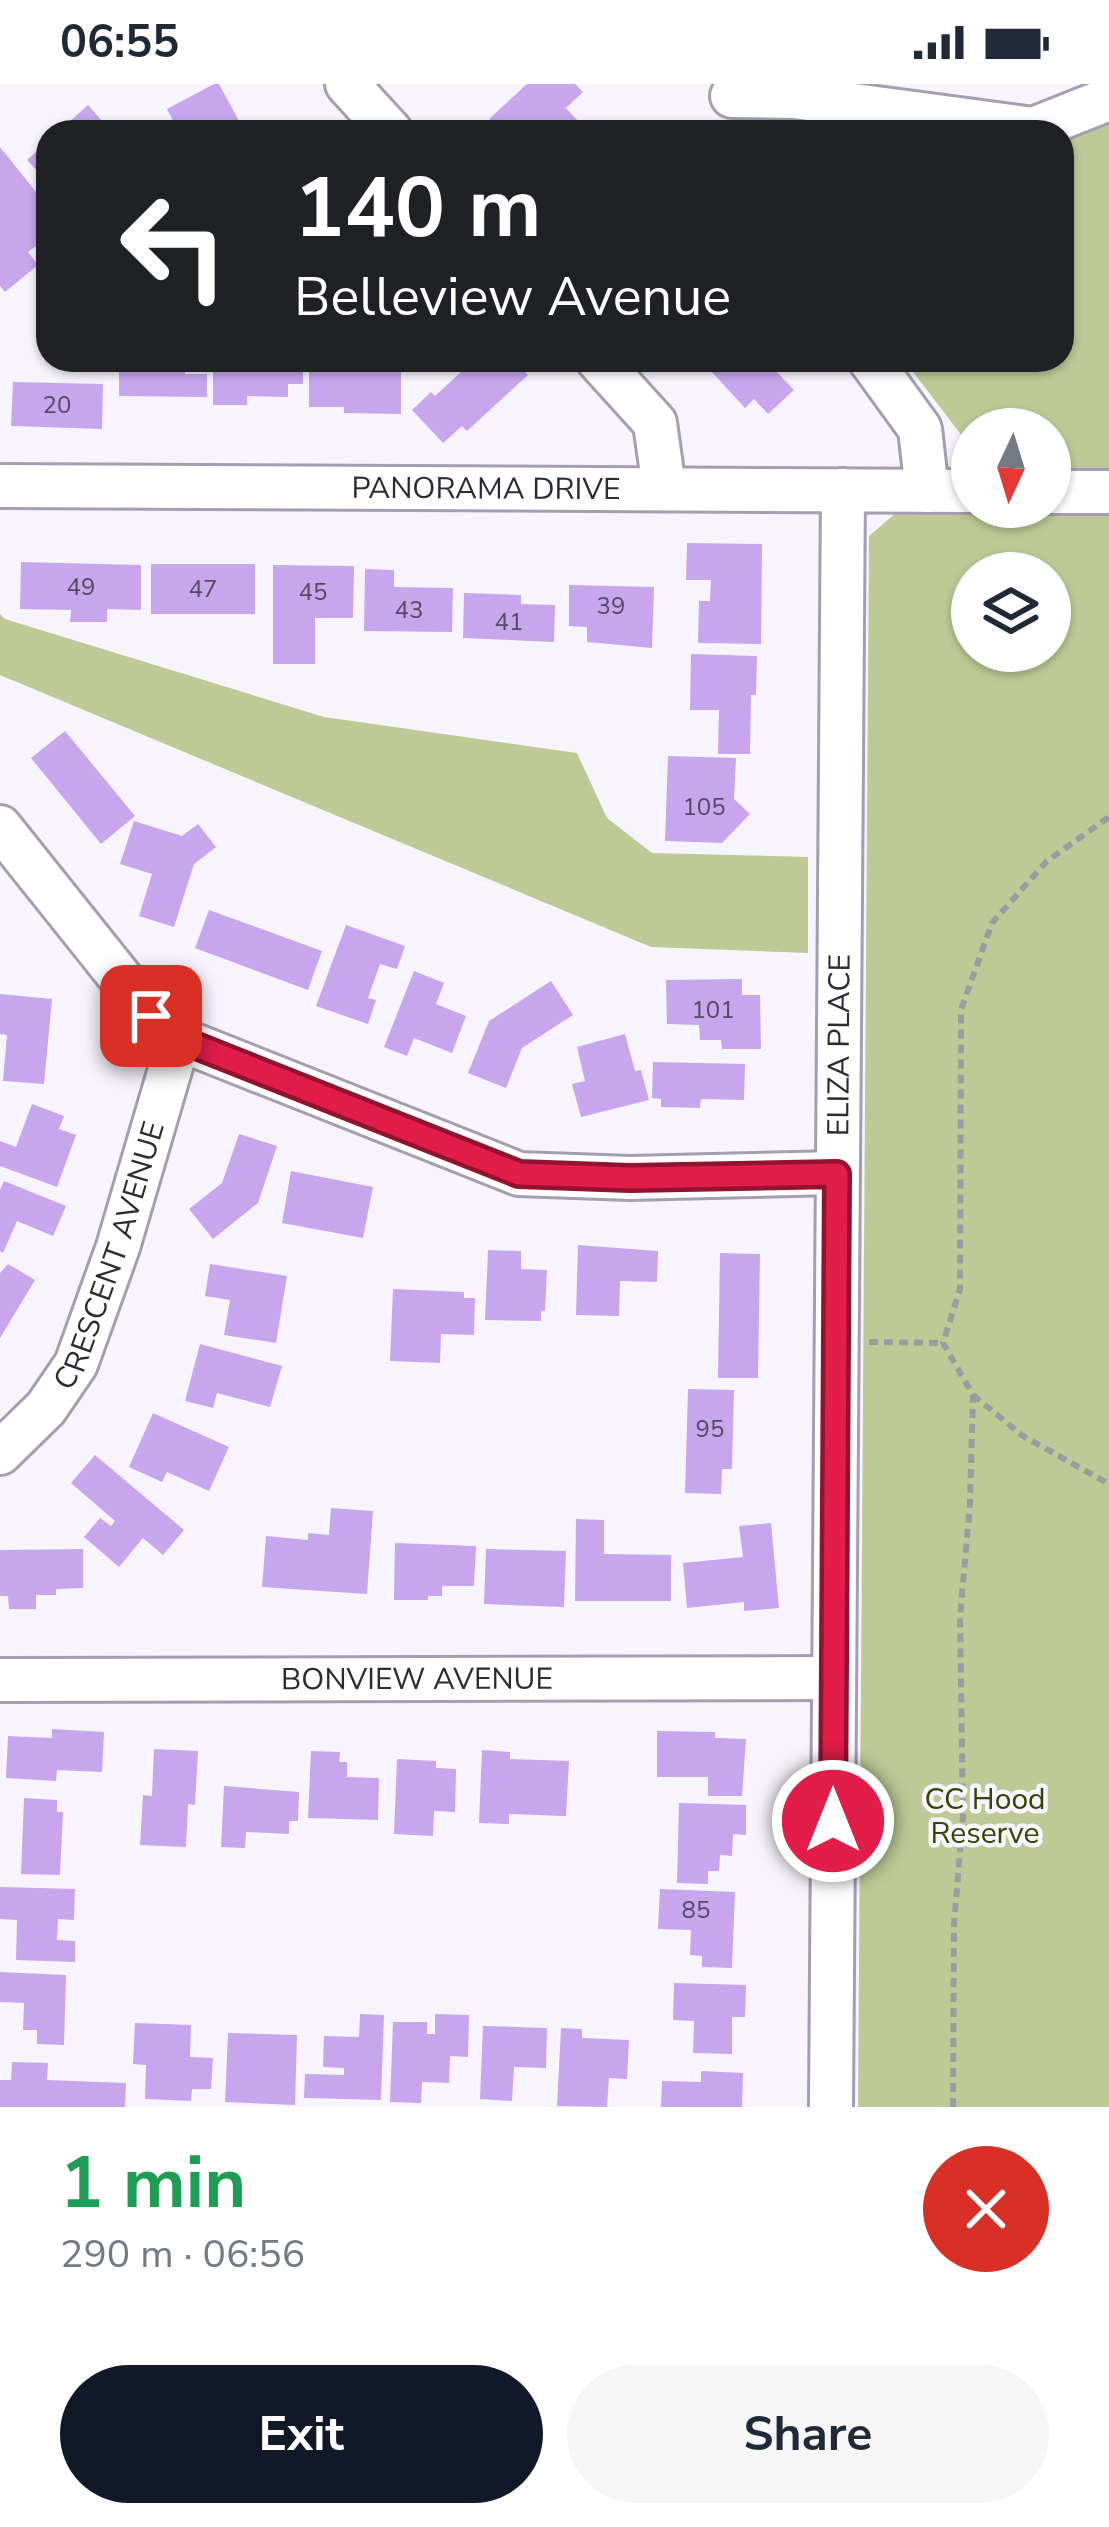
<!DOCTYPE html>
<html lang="en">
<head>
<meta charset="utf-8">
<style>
  body { margin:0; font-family:"Nunito Sans",sans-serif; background:#f6f6f7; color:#1f2937; height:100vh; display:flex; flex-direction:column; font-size:45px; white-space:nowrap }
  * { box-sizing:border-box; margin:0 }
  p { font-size:39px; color:#747a83 }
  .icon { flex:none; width:66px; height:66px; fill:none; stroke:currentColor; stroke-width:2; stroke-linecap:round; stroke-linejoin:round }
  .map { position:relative; height:2023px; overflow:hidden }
  .side { display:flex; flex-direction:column; background:#fff; flex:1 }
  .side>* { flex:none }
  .banner { position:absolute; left:36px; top:36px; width:1038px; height:252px; border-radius:36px; box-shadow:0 3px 9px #0004; background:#202124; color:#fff; overflow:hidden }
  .needle { width:78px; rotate:184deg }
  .controls { position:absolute; left:951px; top:324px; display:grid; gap:24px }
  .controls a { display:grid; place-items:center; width:120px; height:120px; border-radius:50%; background:#fff; box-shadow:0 3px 9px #0004; font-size:60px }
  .pin { position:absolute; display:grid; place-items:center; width:102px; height:102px; color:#fff; margin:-51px; border-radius:24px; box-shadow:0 6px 18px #0006 }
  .me { position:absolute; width:132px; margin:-66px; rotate:0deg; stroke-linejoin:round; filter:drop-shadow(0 0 9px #0008) }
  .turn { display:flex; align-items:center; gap:42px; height:252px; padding:0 60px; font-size:54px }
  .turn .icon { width:156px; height:156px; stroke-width:2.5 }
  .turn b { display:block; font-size:84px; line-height:102px }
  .round { display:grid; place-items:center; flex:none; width:126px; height:126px; border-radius:63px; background:#f6f6f7 }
  .headline { display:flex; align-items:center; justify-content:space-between; height:204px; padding:0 60px }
  h1 { font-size:72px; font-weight:700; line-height:90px; color:#1e9e55 }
  .button { display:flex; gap:24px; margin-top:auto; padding:24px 60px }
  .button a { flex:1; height:138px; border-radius:72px; background:#111827; color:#fff; font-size:48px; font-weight:700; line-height:138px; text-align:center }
  .button a+a { background:#f6f6f7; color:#1f2937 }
  .status { display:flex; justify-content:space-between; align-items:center; height:84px; padding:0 60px; background:#fff; direction:ltr }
  .status svg { height:33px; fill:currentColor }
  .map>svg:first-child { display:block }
  .green { fill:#bdca96; fill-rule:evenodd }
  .building { fill:#c7a6ee }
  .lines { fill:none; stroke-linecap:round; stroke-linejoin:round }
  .minor-casing { stroke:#a59db1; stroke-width:48 }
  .path { stroke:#9e9aa2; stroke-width:6; stroke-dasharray:9 6; stroke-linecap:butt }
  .minor { stroke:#fff; stroke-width:42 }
  .route-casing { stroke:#92132f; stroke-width:30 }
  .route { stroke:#e11d48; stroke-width:21 }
  .labels { text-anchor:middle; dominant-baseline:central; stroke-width:9; stroke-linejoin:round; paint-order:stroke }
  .number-label { font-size:24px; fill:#544961 }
  .street-label { font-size:30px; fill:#2e2a32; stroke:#f8f4fd }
  .park-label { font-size:30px; fill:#364102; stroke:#f8f4fd }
</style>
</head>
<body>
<div class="status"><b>06:55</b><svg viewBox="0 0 49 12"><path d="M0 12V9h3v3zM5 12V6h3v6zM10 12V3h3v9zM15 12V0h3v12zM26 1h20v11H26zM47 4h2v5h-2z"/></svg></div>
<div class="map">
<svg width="1109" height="2023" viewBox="0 0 1109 2023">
  <rect width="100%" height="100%" fill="#f8f4fd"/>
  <g class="green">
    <path d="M 1109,29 L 1109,388 L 1050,388 L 1050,345 L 972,345 L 972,365 L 904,276 L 1062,276 L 1062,48 Z"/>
    <path d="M 787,31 L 901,48 L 792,48 Z"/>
    <path d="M 896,429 L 1109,431 L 1109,2023 L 858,2023 L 869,452 ZM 1050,489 L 1050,567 L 972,567 L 972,489 Z"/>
    <path d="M 0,530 L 5,535 L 324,633 L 577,669 L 607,734 L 652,769 L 808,773 L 808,869 L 651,863 L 0,591 Z"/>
  </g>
  <g class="building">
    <path d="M 214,0 L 219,0 L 245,48 L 179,48 L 167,25 Z"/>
    <path d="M 527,0 L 575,0 L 583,8 L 566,24 L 588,48 L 501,48 L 489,35 Z"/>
    <path d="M 88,21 L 110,46 L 108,48 L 58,48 Z"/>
    <path d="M 48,57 L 48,98 L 27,76 Z"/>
    <path d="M 0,63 L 48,123 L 48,153 L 28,168 L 38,181 L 5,208 L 0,202 Z"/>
    <path d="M 119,276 L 185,276 L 185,290 L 207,290 L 207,313 L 119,312 Z"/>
    <path d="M 213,276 L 303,276 L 303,300 L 288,300 L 288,313 L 247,312 L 247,321 L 213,321 Z"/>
    <path d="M 309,276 L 340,276 L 340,282 L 367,283 L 367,276 L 401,276 L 401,330 L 344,329 L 344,323 L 309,323 Z"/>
    <path d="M 474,276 L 514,276 L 528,291 L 467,347 L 462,342 L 443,359 L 412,326 L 431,308 L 435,312 Z"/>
    <path d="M 712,276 L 774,276 L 778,281 L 773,284 L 794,306 L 768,330 L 754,315 L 745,324 L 710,286 L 716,280 Z"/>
    <path d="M 13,298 L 103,300 L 102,345 L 11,342 Z"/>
    <path d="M 687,459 L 762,460 L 761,560 L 698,559 L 699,517 L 710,517 L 711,496 L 686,496 Z"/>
    <path d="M 21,478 L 141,481 L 141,526 L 107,525 L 107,538 L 70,538 L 71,526 L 20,525 Z"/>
    <rect x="151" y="480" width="104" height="50"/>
    <path d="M 273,481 L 354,482 L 353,534 L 315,534 L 315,580 L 273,580 Z"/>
    <path d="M 365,485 L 394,486 L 394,503 L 453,504 L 452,548 L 364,547 Z"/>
    <path d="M 569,501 L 654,503 L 652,564 L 587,558 L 587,543 L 569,542 Z"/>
    <path d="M 464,509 L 521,511 L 521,520 L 555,521 L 554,558 L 463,554 Z"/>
    <path d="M 691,570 L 757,572 L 756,611 L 751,611 L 750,670 L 718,670 L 719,626 L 690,626 Z"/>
    <path d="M 65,647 L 135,732 L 101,760 L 31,674 Z"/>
    <path d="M 668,672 L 736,674 L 734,715 L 750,730 L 722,759 L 665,757 Z"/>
    <path d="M 134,737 L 182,752 L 198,740 L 216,763 L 194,780 L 174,843 L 139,832 L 152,790 L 120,780 Z"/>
    <path d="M 209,826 L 322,867 L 308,906 L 195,864 Z"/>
    <path d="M 346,841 L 405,862 L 397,885 L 380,880 L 368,914 L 376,916 L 368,940 L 316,922 Z"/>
    <path d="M 414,887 L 444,899 L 436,920 L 466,932 L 452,969 L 414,954 L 407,972 L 384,963 Z"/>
    <path d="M 742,895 L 742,911 L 760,911 L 761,965 L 722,965 L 721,956 L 700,956 L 699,941 L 667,940 L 666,896 Z"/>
    <path d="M 551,897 L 573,931 L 522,964 L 506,1004 L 468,989 L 489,937 Z"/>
    <path d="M 0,910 L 52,915 L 44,1000 L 3,997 L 7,951 L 0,950 Z"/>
    <path d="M 625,950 L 635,987 L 641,986 L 649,1016 L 581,1033 L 572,1000 L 585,997 L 577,963 Z"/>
    <path d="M 653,978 L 745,980 L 744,1016 L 701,1015 L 700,1024 L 661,1023 L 661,1015 L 652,1014 Z"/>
    <path d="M 32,1020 L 64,1032 L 59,1045 L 76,1051 L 57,1103 L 0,1082 L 0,1057 L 16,1063 Z"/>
    <path d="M 239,1050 L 277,1062 L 258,1119 L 213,1155 L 189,1125 L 222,1099 Z"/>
    <path d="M 291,1087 L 373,1103 L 363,1154 L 282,1139 Z"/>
    <path d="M 4,1097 L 66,1122 L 53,1152 L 17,1137 L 3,1169 L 0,1167 L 0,1106 Z"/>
    <path d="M 578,1161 L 658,1167 L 657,1198 L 620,1197 L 619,1232 L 576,1231 Z"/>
    <path d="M 488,1166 L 521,1167 L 521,1185 L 547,1186 L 545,1227 L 541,1227 L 541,1237 L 485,1236 Z"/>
    <path d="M 720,1169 L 760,1170 L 758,1294 L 718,1294 Z"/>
    <path d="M 8,1180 L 35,1196 L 0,1254 L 0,1189 Z"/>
    <path d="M 210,1180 L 287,1192 L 276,1259 L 224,1251 L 230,1216 L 205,1212 Z"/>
    <path d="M 393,1205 L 464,1208 L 464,1214 L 475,1214 L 474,1251 L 441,1250 L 440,1279 L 390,1277 Z"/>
    <path d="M 200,1260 L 282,1282 L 270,1323 L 217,1309 L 213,1324 L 185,1317 Z"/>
    <path d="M 688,1305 L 734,1306 L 732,1385 L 722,1385 L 721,1410 L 685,1409 Z"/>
    <path d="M 153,1329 L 229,1363 L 209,1407 L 167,1388 L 162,1398 L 129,1383 Z"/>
    <path d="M 95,1371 L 184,1446 L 163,1471 L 143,1454 L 119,1483 L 84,1453 L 100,1434 L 111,1442 L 115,1437 L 71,1399 Z"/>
    <path d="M 331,1424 L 373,1427 L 367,1510 L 262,1503 L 266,1452 L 308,1456 L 308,1449 L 329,1451 Z"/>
    <path d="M 576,1435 L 604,1436 L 604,1470 L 671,1471 L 671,1517 L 575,1517 Z"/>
    <path d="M 771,1439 L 779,1524 L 744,1527 L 744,1518 L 687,1524 L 683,1479 L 743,1473 L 739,1442 Z"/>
    <path d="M 395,1459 L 476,1462 L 474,1502 L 442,1502 L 442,1512 L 428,1512 L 428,1516 L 394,1516 Z"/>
    <path d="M 83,1465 L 83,1504 L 56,1505 L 56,1511 L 36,1511 L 36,1525 L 9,1525 L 8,1512 L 0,1512 L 0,1466 Z"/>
    <path d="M 486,1465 L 566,1467 L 564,1523 L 484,1520 Z"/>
    <path d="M 52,1645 L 104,1648 L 102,1688 L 57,1686 L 56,1697 L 6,1694 L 8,1652 L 52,1654 Z"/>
    <path d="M 657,1647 L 715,1648 L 715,1654 L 746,1655 L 742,1712 L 708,1712 L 708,1693 L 657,1693 Z"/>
    <path d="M 154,1665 L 198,1667 L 195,1721 L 188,1720 L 186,1763 L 140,1761 L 143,1711 L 152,1712 Z"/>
    <path d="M 482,1666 L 510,1668 L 510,1675 L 569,1677 L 566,1732 L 509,1730 L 509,1740 L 479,1739 Z"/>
    <path d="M 311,1667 L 340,1668 L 339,1678 L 347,1678 L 347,1693 L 379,1694 L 378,1736 L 308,1734 Z"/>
    <path d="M 397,1675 L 436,1677 L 436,1684 L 456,1685 L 455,1728 L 434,1727 L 433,1752 L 394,1750 Z"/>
    <path d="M 224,1702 L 299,1708 L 298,1737 L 289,1737 L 289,1750 L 246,1748 L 245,1764 L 221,1763 Z"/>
    <path d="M 24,1714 L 57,1716 L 57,1728 L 63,1728 L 60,1791 L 21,1790 Z"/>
    <path d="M 679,1719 L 746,1721 L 746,1751 L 733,1750 L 732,1772 L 720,1771 L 719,1787 L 708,1787 L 708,1800 L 677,1799 Z"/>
    <path d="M 0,1803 L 75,1805 L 74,1836 L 58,1835 L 57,1856 L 75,1857 L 75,1878 L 16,1876 L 17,1836 L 0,1835 Z"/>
    <path d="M 660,1805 L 735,1808 L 732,1884 L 702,1883 L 702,1872 L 690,1871 L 691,1846 L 658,1845 Z"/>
    <path d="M 0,1888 L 66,1891 L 64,1961 L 37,1960 L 37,1946 L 23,1946 L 24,1919 L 0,1918 Z"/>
    <path d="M 674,1899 L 746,1901 L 745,1933 L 732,1933 L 732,1970 L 693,1969 L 694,1937 L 673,1936 Z"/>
    <path d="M 360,1930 L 384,1931 L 381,2016 L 304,2014 L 305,1990 L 344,1991 L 344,1984 L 323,1983 L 324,1952 L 359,1953 Z"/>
    <path d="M 435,1930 L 469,1931 L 468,1973 L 450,1972 L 449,1999 L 422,1998 L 421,2019 L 390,2018 L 393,1938 L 427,1938 L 427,1950 L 435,1950 Z"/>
    <path d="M 135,1939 L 191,1941 L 190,1973 L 213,1974 L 211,2005 L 192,2005 L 191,2017 L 145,2015 L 146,1981 L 133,1980 Z"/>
    <path d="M 483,1942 L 547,1944 L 546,1984 L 514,1983 L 512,2017 L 480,2015 Z"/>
    <path d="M 561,1944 L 582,1945 L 582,1954 L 629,1956 L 627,1995 L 609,1994 L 607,2023 L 557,2022 Z"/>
    <path d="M 228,1949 L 297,1951 L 295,2021 L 225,2018 Z"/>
    <path d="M 12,1978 L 48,1979 L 47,1996 L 126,1999 L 125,2023 L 0,2023 L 0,1996 L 11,1996 Z"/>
    <path d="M 701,1987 L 743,1989 L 742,2023 L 661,2023 L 662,1997 L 701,1998 Z"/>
  </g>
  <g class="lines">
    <g class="minor-casing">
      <g id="minor">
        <path d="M 347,0 L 391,48"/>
        <path d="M 732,12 L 794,13 L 1033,45 L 1109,15"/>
        <path d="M 598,276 L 655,339 L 664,404"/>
        <path d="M 870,276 L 920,345 L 927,407"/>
        <path id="s1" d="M 0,402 L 972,407"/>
        <path d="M 1050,408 L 1109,408"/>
        <path d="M 0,743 L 151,932 L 179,955 L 519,1090 L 630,1094 L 837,1089"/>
        <path id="s2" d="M 0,1369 L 46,1324 L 76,1280 L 118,1163 L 179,955"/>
        <path id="s3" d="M 0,1596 L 834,1594"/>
        <path id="s4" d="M 831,2023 L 843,406"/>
      </g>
    </g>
    <g class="path">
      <path d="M 869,1258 L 943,1259"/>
      <path d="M 973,1311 L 1023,1352 L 1109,1400"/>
      <path d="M 953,2023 L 954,1840 L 963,1733 L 960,1533 L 970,1419 L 973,1311 L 943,1259 L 960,1205 L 961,926 L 992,839 L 1047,777 L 1109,733"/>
    </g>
    <use href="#minor" class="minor"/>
  </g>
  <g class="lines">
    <g class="route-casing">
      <path id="route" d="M 151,932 L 179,955 L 519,1090 L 630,1094 L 837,1090 L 833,1737"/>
    </g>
    <use href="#route" class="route"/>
  </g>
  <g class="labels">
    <g class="number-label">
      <text x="57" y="321">20</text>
      <text x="81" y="503">49</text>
      <text x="203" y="505">47</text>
      <text x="313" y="508">45</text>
      <text x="611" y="522">39</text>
      <text x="409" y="526">43</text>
      <text x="509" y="538">41</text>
      <text x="704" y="723">105</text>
      <text x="713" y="926">101</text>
      <text x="710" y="1345">95</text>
      <text x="696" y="1826">85</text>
    </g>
    <g class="street-label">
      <text stroke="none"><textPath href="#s1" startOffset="486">PANORAMA DRIVE</textPath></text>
      <text stroke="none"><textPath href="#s4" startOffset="1062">ELIZA PLACE</textPath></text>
      <text stroke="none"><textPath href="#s2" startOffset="231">CRESCENT AVENUE</textPath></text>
      <text stroke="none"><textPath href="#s3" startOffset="417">BONVIEW AVENUE</textPath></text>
    </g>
    <g class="park-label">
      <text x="985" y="1715">CC Hood<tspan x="985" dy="34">Reserve</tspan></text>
    </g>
  </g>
</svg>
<div class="controls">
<a><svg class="needle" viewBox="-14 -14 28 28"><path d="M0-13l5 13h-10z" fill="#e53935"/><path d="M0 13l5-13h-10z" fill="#747a83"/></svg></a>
<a><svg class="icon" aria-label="layers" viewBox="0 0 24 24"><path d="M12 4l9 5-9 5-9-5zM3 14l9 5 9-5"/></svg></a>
</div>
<div class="pin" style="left:151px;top:932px;background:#d93025"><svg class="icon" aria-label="arrive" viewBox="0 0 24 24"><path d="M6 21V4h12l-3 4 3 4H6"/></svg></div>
<svg class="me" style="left:833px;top:1737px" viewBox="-20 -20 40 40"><circle r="17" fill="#e11d48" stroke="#fff" stroke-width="3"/><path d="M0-11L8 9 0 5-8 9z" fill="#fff"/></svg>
<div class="banner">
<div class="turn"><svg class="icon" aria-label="left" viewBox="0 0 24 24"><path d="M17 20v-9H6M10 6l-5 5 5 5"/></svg><div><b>140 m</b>Belleview Avenue</div></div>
</div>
</div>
<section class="side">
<div class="headline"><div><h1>1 min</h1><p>290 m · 06:56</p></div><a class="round" style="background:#d93025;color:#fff"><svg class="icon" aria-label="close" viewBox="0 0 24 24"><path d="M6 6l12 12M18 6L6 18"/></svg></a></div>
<div class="button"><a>Exit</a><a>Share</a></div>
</section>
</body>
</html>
